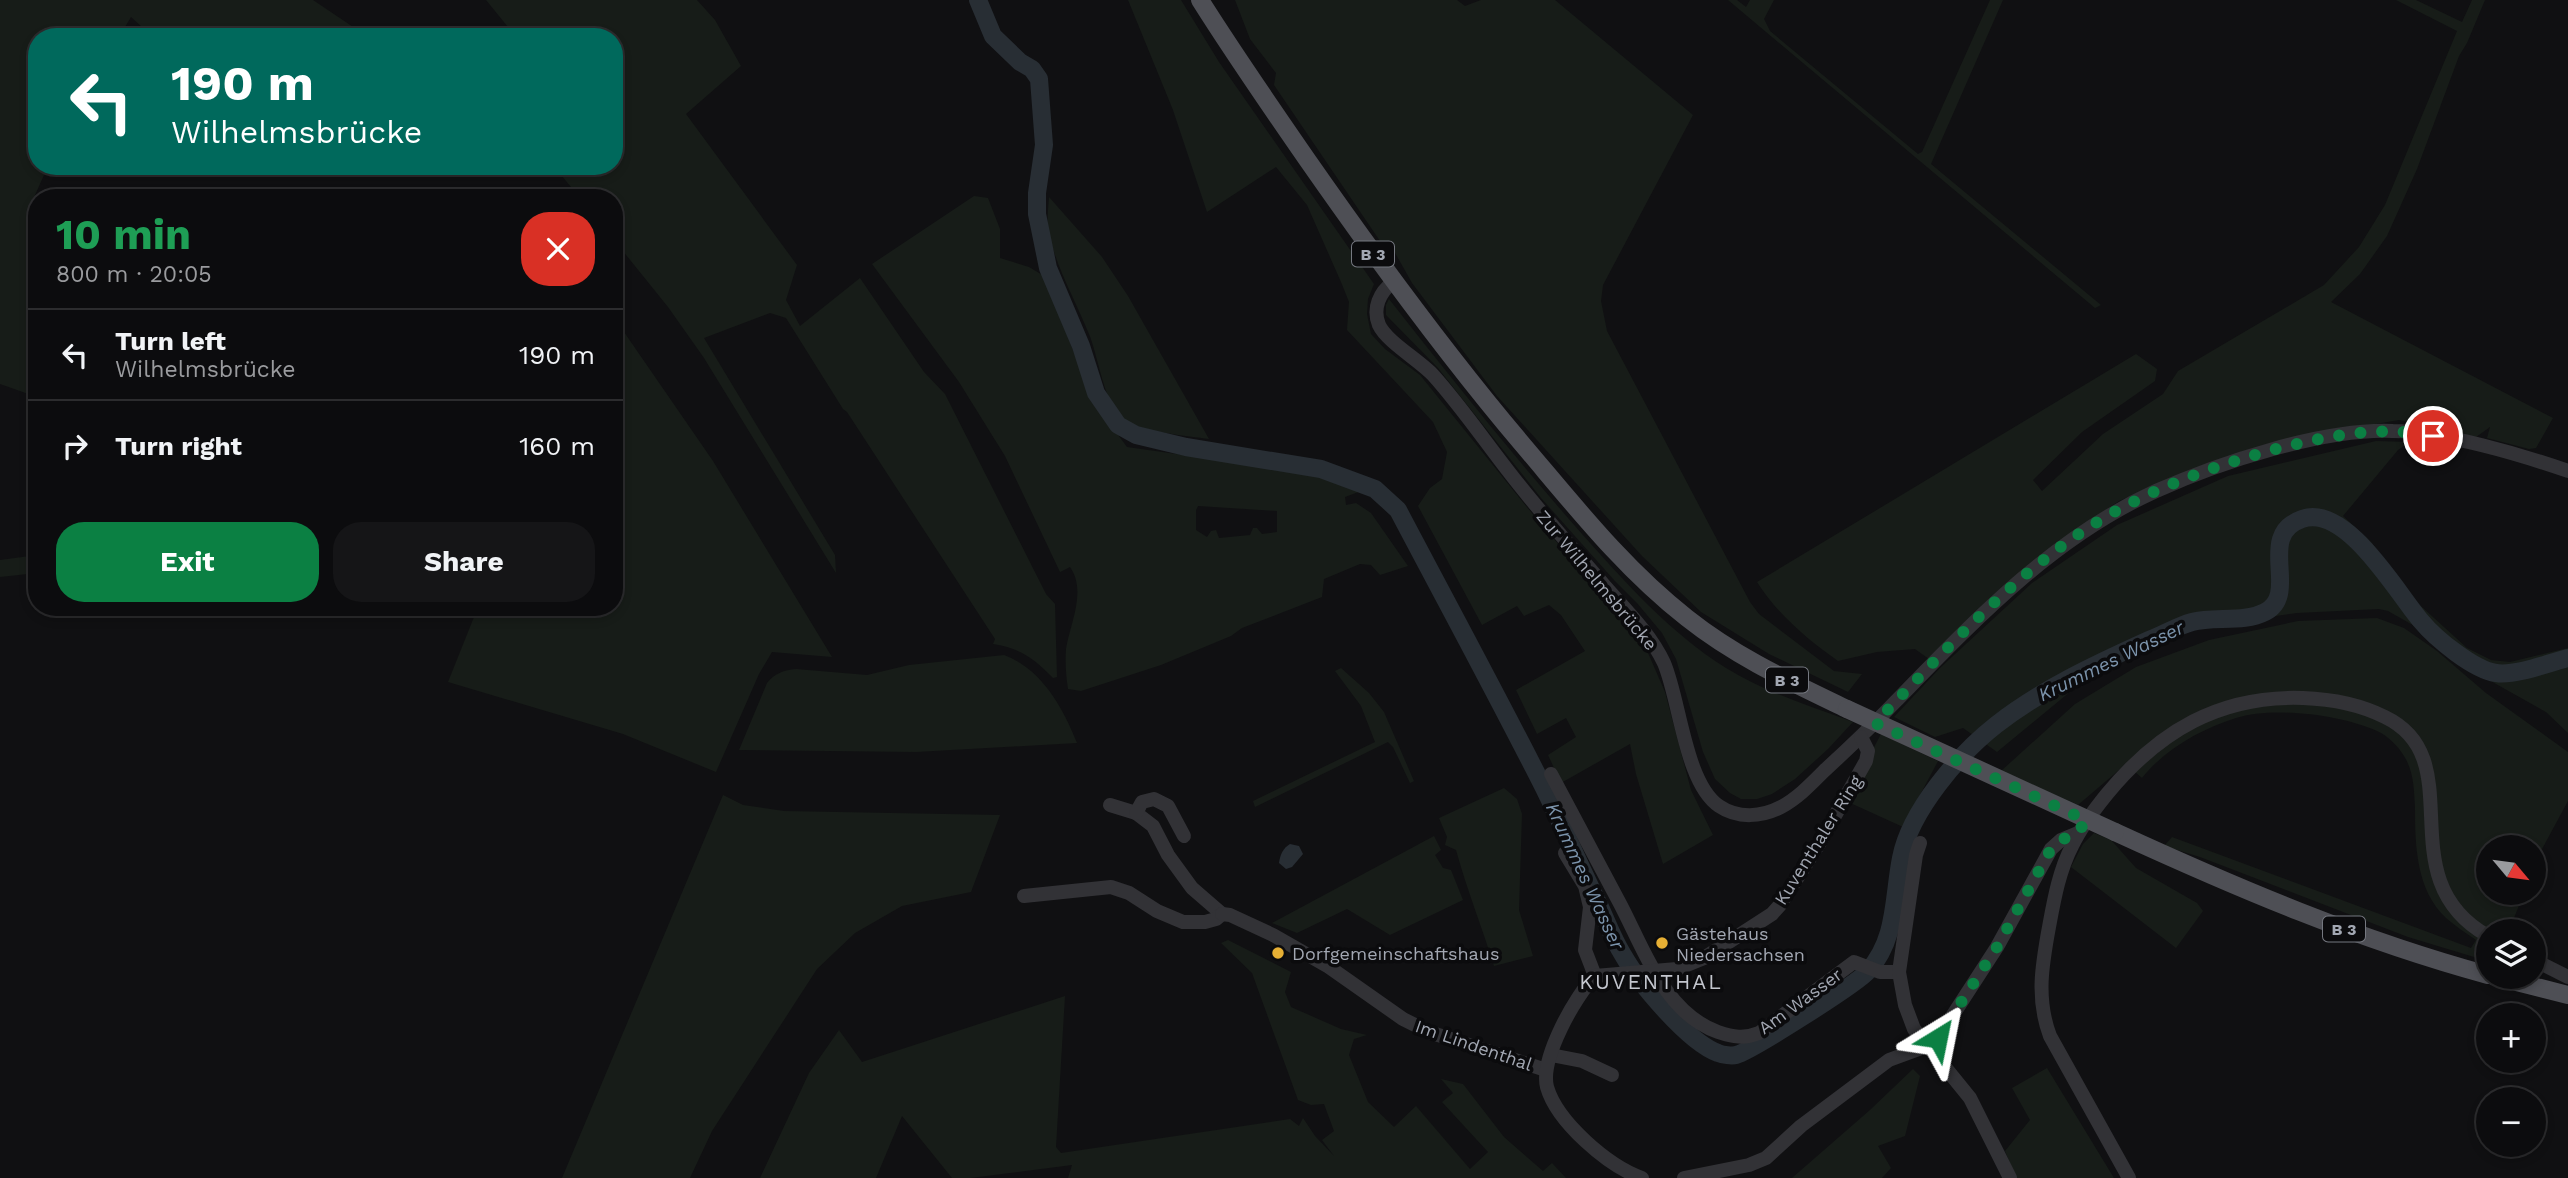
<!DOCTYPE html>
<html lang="en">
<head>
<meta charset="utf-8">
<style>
  body { margin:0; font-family:"Work Sans",sans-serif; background:#151517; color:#f1f3f6; height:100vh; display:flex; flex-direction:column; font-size:26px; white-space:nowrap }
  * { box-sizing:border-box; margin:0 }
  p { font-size:23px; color:#9a9b9e }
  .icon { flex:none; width:38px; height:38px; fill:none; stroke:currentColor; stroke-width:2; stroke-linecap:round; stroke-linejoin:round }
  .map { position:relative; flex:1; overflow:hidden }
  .details { position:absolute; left:28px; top:189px; width:595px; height:427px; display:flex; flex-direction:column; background:#0c0c0e; border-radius:28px; box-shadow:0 4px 10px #0003,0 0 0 2px #2c2c2e }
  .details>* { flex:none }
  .top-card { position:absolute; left:28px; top:28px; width:595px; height:147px; border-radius:28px; box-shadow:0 4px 10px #0003,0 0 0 2px #2c2c2e; background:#00695c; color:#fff; overflow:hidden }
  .needle { width:46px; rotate:119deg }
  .fabs { position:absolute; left:2476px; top:835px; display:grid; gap:14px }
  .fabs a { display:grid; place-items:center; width:70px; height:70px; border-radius:50%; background:#0c0c0e; box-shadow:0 4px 10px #0003,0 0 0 2px #2c2c2e; font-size:35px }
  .pin { position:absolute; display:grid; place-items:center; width:60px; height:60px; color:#fff; margin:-30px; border:4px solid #fff; border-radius:50%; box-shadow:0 2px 7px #0007 }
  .me { position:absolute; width:77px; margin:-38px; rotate:35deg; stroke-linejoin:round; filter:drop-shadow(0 0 5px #0008) }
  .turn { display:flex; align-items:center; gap:24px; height:147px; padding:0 28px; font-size:32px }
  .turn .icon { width:91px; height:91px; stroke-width:2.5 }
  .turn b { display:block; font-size:49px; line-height:60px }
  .round { display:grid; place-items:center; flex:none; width:74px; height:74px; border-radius:28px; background:#151517 }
  .headline { display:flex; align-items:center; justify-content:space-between; height:119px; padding:0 28px }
  h1 { font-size:42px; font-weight:700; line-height:52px; color:#1e9e55 }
  .action { display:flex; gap:14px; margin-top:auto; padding:14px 28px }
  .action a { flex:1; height:80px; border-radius:28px; background:#0b8043; color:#fff; font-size:28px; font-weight:700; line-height:80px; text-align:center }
  .action a+a { background:#151517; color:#f1f3f6 }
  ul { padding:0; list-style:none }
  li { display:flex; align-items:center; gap:21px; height:91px; padding:0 28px; border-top:2px solid #2c2c2e }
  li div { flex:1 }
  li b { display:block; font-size:26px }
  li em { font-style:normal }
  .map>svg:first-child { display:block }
  .green { fill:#171c18; fill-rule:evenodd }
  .water { fill:#282e34 }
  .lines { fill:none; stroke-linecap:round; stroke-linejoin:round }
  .river { stroke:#282e34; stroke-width:18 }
  .minor { stroke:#323236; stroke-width:14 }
  .major { stroke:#4e4f55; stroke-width:18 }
  .major-bridge { stroke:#4e4f55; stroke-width:18 }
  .route { stroke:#0b8043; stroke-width:12; stroke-dasharray:0 21.6 }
  .poi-dot { fill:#e6af34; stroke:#0b0b0d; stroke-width:2.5 }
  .labels { text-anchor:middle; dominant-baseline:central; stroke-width:7; stroke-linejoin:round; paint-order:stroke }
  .shield { fill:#0b0b0d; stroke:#757880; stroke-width:2 }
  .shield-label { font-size:16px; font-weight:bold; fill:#a2a7b2 }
  .street-label { font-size:18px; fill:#a2a7b2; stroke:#0b0b0d }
  .poi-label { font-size:18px; fill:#a2a7b2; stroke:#0b0b0d; text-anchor:start }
  .water-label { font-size:19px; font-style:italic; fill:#7b93ab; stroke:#0b0b0d }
  .quarter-label { font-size:21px; letter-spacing:2px; fill:#c3c6ce; stroke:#0b0b0d }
</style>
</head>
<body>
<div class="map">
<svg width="2568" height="1178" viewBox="0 0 2568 1178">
  <rect width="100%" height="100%" fill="#101012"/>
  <g class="green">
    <path d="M 0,0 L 313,0 L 368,37 L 153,37 L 131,17 L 119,37 L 37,37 L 37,166 L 48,166 L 27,213 L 37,221 L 37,397 L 0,384 Z"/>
    <path d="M 486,0 L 697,0 L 715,20 L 741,66 L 686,114 L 797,265 L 786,300 L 800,326 L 860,278 L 924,372 L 945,394 L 1046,594 L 1055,604 L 1057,677 L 1053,678 C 1035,659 1020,648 993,644 L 995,639 L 847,412 L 843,409 L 786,318 L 770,313 L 704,338 L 835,555 L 836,573 L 704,358 L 668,307 L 614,240 L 614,198 L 580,198 L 557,170 L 559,166 L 614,166 L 614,37 L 516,37 Z"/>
    <path d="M 1128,0 L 1181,0 L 1219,62 L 1374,284 L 1368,299 L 1367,314 L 1371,334 L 1385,349 L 1420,375 L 1526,506 L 1645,646 L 1665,692 L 1691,790 L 1713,835 L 1663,864 L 1636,774 L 1630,744 L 1561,783 L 1548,755 L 1576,737 L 1566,718 L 1537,734 L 1516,690 L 1585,651 L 1561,615 L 1549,605 L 1524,616 L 1517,606 L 1482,625 L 1418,506 L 1430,488 L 1442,479 L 1447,452 L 1433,422 L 1347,330 L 1349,302 L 1341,282 L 1307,205 L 1276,167 L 1207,212 L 1173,110 Z"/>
    <path d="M 1235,0 L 1457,0 L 1465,6 L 1481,0 L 1555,0 L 1693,115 L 1603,285 L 1601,301 L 1607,331 L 1750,602 L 1759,614 L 1834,671 L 1862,674 L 1848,692 L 1769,654 L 1701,612 L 1642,556 L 1497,396 L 1412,283 L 1389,242 L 1380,241 L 1274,85 L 1276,73 L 1250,39 Z"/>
    <path d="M 1728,0 L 1737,0 L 1746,7 L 1750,0 L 1774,0 L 1764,19 L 1770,31 L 1918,154 L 1922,152 L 1990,0 L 2003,0 L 1931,164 L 2101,305 L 2095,308 Z"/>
    <path d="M 2396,0 L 2416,0 L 2462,22 L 2472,0 L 2485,0 L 2467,43 L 2459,56 L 2417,169 L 2387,236 L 2360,274 L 2331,302 L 2553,418 L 2536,448 L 2529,449 L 2487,438 L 2490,427 L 2476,437 L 2399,420 L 2300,437 L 2184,472 L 2119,501 L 2071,533 L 1929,659 L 1915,649 L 1877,652 L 1838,661 C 1808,640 1777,614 1757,582 L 2136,354 L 2157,369 L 2155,381 L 2082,432 L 2033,480 L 2042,491 L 2103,434 L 2163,394 L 2178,371 L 2324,285 L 2359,247 L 2385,205 L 2457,31 Z"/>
    <path d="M 974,196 L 988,198 L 1000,229 L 1000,258 L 1029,267 L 1044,276 L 1093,401 L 1127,447 L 1296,471 L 1352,485 L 1361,491 L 1345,497 L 1346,505 L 1356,503 L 1371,513 L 1408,566 L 1380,575 L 1371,565 L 1360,564 L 1324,579 L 1322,597 L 1242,628 L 1231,636 L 1161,665 L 1081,691 L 1068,689 C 1066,676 1065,663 1066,649 C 1070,624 1087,591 1070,567 L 1060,572 L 1005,456 L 959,382 L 872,264 ZM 1198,506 L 1277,511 L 1277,532 L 1262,534 L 1257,528 L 1253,528 L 1250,535 L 1219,538 L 1216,530 L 1211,531 L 1207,537 L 1196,530 L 1196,510 Z"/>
    <path d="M 1049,197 L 1102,257 L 1128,296 L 1209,439 C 1188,436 1143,432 1125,421 C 1105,409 1098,355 1089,334 C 1076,302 1059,272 1050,239 C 1046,225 1048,211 1049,197 Z"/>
    <path d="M 1389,299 C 1452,379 1515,458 1582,534 C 1625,582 1670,633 1726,668 C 1765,692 1809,706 1853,722 L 1828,749 L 1795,779 L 1772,794 L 1757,799 L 1741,799 L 1730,793 L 1715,779 L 1703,752 L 1676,659 L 1662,633 L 1637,603 L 1614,580 L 1541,498 L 1438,368 L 1386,315 L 1386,305 Z"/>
    <path d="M 624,332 L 713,461 L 832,657 L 772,652 L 759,674 L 716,772 L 623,734 L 448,682 L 478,607 L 614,607 L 614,345 Z"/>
    <path d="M 2376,441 L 2410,442 L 2398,450 L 2343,516 L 2372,543 L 2411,597 L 2467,648 L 2491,660 L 2510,662 L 2568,648 L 2568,733 L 2546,712 L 2480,675 L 2418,628 L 2388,611 L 2379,609 L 2297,613 L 2194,628 L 2105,670 L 2071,691 L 1997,752 L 1963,728 L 1935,737 L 1894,717 L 1940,668 L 2032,583 L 2117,525 L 2228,476 Z"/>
    <path d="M 37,555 L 37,573 L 0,577 L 0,560 Z"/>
    <path d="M 2377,618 L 2404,628 L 2437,651 L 2486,693 L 2568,752 L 2568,801 L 2542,849 L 2534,868 L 2534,847 L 2488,847 L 2488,892 L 2524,893 L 2512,923 L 2513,931 L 2488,931 L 2488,951 L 2484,960 L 2408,937 L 2200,857 L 2164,846 L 2172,837 L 2471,948 L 2476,940 C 2466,933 2455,926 2446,918 C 2416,890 2415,845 2415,808 C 2414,790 2414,772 2404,756 C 2398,746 2388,736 2377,731 C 2341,715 2274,706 2236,718 C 2201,729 2165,749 2142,778 L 2126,764 L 2078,805 L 2001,771 L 2075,704 L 2136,667 L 2209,640 L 2298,621 Z"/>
    <path d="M 1004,655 C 1042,669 1063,708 1077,743 L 916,752 L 739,750 L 767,683 C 775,673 784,670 796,669 L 867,675 L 909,665 Z"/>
    <path d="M 1341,668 L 1369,693 L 1384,712 L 1414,781 L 1410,783 L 1393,747 L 1388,742 L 1255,807 L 1253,801 L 1375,742 L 1361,706 L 1335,671 Z"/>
    <path d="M 1881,734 L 1938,761 L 1903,827 L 1846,801 Z"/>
    <path d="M 1504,788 L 1517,799 L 1522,814 L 1519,910 L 1533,956 L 1494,966 C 1482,927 1467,890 1456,850 L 1445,845 L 1447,837 L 1439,818 Z"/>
    <path d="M 723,795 L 743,805 L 784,811 L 1000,815 L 971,892 L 902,906 L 855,933 L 817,969 L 712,1131 L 690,1178 L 562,1178 Z"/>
    <path d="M 2094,833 L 2111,840 L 2136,868 L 2197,903 L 2203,911 L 2176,948 L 2071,867 L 2083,844 Z"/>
    <path d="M 1434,836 L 1441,850 L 1435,855 L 1443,868 L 1451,870 L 1463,900 L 1390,935 L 1347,909 L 1297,933 L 1272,923 Z"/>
    <path d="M 1228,940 L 1291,972 L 1285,992 L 1291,1007 L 1341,1029 L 1367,1035 L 1354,1039 L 1349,1055 L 1368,1102 L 1394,1127 L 1416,1106 L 1470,1169 L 1488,1152 L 1442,1102 L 1453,1093 L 1441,1079 L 1463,1084 L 1504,1137 L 1543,1171 L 1552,1163 L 1566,1178 L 1068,1178 L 1072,1165 L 970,1178 L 952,1178 L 902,1116 L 876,1178 L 760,1178 L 809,1073 L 839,1030 L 862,1062 L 1065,996 L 1056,1147 L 1061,1153 L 1290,1119 L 1299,1126 L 1303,1118 L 1315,1136 L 1334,1156 L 1322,1140 L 1334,1131 L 1324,1104 L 1311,1105 L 1298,1100 L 1252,973 L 1221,943 Z"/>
    <path d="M 2047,1068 L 2114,1178 L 2016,1178 L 2005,1151 L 2030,1120 L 2012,1088 Z"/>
    <path d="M 1913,1069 L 1920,1076 L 1905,1136 L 1878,1146 L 1891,1168 L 1882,1178 L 1792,1178 L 1870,1110 Z"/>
  </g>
  <path class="water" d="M 1290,844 L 1299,846 L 1303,854 L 1292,867 L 1286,869 L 1279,863 C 1280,855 1283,848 1290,844 Z"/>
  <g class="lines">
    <path class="river" d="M 978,0 L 993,36 L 1020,62 L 1032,69 L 1039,79 L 1044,145 L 1037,193 L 1037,214 L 1048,268 L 1081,346 L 1096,393 L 1118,425 L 1136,435 L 1186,447 L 1321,469 L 1375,489 L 1398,510 C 1447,603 1497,695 1544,788 C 1563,827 1580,866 1599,905 C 1607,922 1613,939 1623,955 C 1639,983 1688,1042 1718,1053 C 1723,1055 1732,1056 1736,1055 C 1751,1051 1858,983 1868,971 C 1897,939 1893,898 1901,858 C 1910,811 1959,754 1996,725 C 2042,689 2096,664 2149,640 C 2163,635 2177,626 2192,622 C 2214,616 2244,623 2265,612 C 2301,594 2255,535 2302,519 C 2346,503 2397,593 2421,621 C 2436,639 2474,670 2496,673 C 2515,676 2549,663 2568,658"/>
    <g class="minor">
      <path d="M 1393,282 C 1380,292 1372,308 1379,325 C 1387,342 1419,360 1433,375 C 1460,405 1484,440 1509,472 C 1539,511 1572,548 1604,585 C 1625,609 1650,633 1664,663 C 1680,700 1685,783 1719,806 C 1738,819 1762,817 1781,807 C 1798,798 1812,783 1825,770 C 1849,748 1873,725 1896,701 C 1974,621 2052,538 2156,491 C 2219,463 2323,428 2393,431 C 2444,432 2519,454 2568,471"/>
      <path d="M 1551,774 C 1573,815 1595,857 1617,898 C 1643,945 1662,1012 1718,1032 C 1733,1037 1744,1039 1759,1033 L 1854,962 L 1880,972 L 1899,972"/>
      <path d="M 1110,805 L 1136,813 L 1153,826 L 1168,855 L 1192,888 L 1222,914"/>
      <path d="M 1136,813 L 1142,802 L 1154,799 L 1168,806 L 1184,836"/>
      <path d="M 1920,843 L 1916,855 L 1899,972 L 1905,1005 L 1914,1029 L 1970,1098 L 2010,1178"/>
      <path d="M 1565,853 L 1585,886 L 1590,907 L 1585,950 L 1595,976"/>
      <path d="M 1024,896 L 1111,887 L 1129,893 L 1157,911 L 1183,922 L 1205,922 L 1216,919 L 1222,914"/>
      <path d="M 1222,914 L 1230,915 L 1273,935 L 1329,967 L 1403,1019 L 1429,1032 L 1546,1070"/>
      <path d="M 2534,960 L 2568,977"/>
      <path d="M 1551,1055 L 1582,1061 L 1612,1075"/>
      <path d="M 1642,1178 C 1608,1166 1557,1122 1547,1087 C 1540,1059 1575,996 1595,976 L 1677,969 L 1704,958 L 1772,914 L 1780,905 L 1819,844 L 1866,761 L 1868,751 L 1861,737"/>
      <path d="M 1684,1178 L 1749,1165 L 1766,1158 L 1801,1126 L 1889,1060 L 1927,1046 L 1938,1038 L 1997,947 L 2051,849 L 2061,840 L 2078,833"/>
      <path d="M 2129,1178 L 2050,1036 C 2036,999 2042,965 2049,927 C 2054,900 2059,871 2072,846 C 2081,827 2094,810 2107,794 C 2159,731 2220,695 2303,698 C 2331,699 2359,704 2385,717 C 2474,760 2385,878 2488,936"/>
    </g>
    <g class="major">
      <path d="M 1200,0 C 1234,54 1270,106 1306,158 C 1375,257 1445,353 1523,445 C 1574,505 1624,569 1687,618 C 1736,657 1791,682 1847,709"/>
      <path d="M 2115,832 C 2237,888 2359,940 2488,975"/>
      <path d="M 2493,976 L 2568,995"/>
    </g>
    <path class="major-bridge" d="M 1847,709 L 2115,832"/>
  </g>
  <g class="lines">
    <path class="route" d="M 1938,1038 L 1997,947 L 2051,849 L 2061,840 L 2078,833 L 2086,820 L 1875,723 C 1937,659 2000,589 2073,538 C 2134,495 2205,468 2276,449 C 2328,436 2380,425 2433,436"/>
  </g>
  <g class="poi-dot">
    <circle cx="1662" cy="943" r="7"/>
    <circle cx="1278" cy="953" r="7"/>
  </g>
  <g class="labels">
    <g class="shield">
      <rect x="1352" y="241.5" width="42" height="25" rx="5"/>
      <rect x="1766" y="667.5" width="42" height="25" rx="5"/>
      <rect x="2323" y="916.5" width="42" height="25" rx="5"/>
    </g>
    <g class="shield-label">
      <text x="1373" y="254">B 3</text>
      <text x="1787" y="680">B 3</text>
      <text x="2344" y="929">B 3</text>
    </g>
    <g class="street-label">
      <text transform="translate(1597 580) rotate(50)">Zur Wilhelmsbrücke</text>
      <text transform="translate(1818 840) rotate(-58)">Kuventhaler Ring</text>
      <text transform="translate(1800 1001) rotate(-36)">Am Wasser</text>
      <text transform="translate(1474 1045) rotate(19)">Im Lindenthal</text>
    </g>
    <g class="poi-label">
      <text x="1676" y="933">Gästehaus<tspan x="1676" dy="21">Niedersachsen</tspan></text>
      <text x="1292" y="953">Dorfgemeinschaftshaus</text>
    </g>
    <g class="water-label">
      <text transform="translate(2111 661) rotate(-26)">Krummes Wasser</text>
      <text transform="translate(1585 876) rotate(65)">Krummes Wasser</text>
    </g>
    <g class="quarter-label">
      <text x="1651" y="981">KUVENTHAL</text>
    </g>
  </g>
</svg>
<div class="fabs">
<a><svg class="needle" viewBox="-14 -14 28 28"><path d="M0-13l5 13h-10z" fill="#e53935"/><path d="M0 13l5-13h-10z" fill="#9a9b9e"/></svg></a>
<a><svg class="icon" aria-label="layers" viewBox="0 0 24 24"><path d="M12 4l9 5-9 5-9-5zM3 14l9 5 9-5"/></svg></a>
<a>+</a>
<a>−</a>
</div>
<div class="pin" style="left:2433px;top:436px;background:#d93025"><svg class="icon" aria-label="arrive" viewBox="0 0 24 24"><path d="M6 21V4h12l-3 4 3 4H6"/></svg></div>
<svg class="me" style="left:1938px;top:1038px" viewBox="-20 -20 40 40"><path d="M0-17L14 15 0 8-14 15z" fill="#0b8043" stroke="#fff" stroke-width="4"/></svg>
<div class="top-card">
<div class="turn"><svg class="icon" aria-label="left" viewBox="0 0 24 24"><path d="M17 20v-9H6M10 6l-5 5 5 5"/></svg><div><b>190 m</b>Wilhelmsbrücke</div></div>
</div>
<section class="details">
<div class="headline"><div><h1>10 min</h1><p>800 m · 20:05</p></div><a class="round" style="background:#d93025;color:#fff"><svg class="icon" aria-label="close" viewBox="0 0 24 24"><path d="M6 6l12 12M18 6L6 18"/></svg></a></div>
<ul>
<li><svg class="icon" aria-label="left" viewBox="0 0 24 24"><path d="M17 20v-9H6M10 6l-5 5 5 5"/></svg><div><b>Turn left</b><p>Wilhelmsbrücke</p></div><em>190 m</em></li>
<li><svg class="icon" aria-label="right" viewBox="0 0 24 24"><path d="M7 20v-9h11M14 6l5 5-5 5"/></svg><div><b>Turn right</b></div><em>160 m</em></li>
</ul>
<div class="action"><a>Exit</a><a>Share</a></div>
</section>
</div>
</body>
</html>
